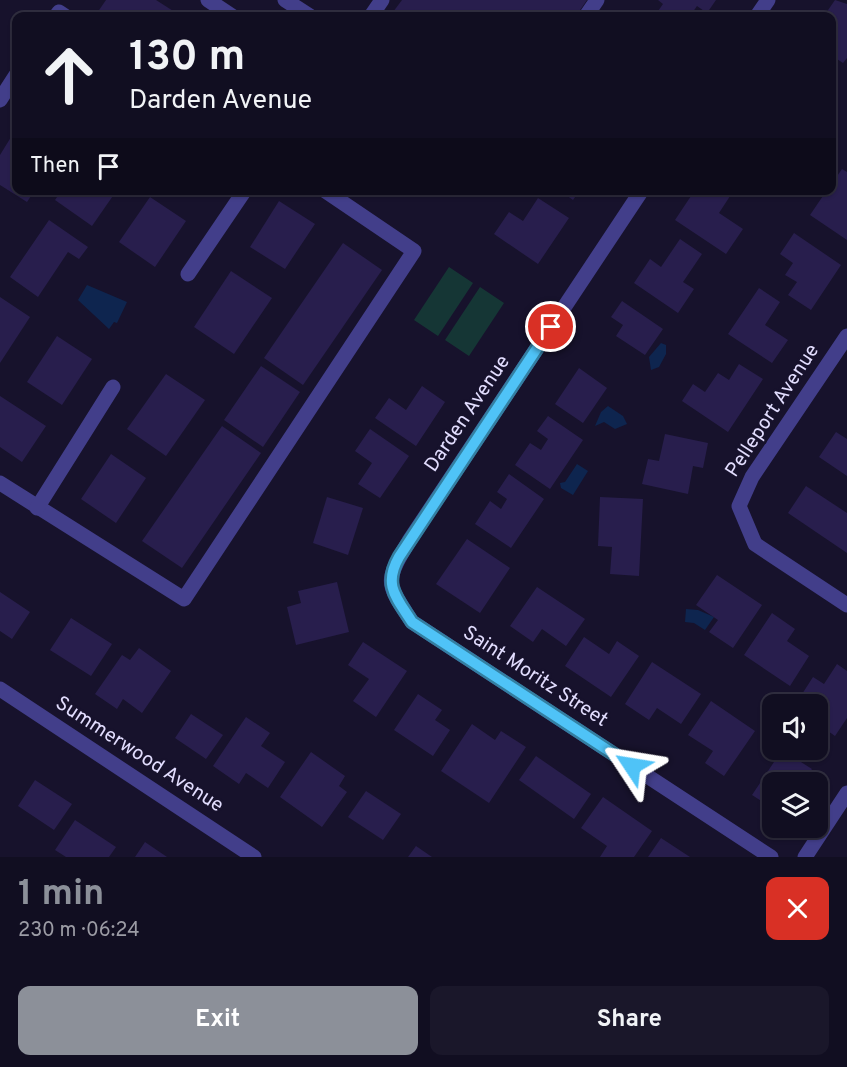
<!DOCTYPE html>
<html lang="en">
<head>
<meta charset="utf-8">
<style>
  body { margin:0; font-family:Overpass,sans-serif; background:#1a172a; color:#f1f3f6; height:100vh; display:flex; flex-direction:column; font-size:22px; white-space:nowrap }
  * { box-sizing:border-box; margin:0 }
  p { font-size:20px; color:#9c9ca5 }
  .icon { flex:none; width:33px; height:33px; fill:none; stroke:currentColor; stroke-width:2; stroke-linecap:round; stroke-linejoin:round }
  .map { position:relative; height:857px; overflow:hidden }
  .sheet { display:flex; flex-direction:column; background:#110e21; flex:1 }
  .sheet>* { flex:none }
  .hud { position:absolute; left:12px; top:12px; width:824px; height:183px; border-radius:12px; box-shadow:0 2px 4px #0004,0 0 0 2px #302e3f; background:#110e21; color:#f1f3f6; overflow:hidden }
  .tools { position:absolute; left:762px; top:694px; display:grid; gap:12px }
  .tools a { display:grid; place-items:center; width:66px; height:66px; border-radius:12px; background:#110e21; box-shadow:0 2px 4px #0004,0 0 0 2px #302e3f; font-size:30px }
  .pin { position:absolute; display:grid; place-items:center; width:51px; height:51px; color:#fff; margin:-26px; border:3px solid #fff; border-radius:50%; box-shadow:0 2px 6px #0007 }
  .me { position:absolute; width:66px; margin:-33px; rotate:303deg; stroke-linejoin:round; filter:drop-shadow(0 0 4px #0008) }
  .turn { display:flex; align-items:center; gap:21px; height:126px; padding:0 18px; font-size:27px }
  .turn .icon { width:78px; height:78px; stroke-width:2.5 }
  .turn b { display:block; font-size:42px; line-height:51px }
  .then { display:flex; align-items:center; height:57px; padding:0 18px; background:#0003; gap:12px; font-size:22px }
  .round { display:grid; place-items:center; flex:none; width:63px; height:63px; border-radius:12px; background:#1a172a }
  .headline { display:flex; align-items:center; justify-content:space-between; height:102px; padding:0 18px }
  h1 { font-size:36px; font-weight:700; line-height:45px; color:#8c9099 }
  .action { display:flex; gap:12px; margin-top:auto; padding:12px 18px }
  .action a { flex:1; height:69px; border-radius:12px; background:#8c9099; color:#fff; font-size:24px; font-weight:700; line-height:69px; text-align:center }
  .action a+a { background:#1a172a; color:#f1f3f6 }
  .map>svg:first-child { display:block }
  .green { fill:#153635 }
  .water { fill:#0e254f }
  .building { fill:#281e4d }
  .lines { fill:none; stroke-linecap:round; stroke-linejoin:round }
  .minor { stroke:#423e8a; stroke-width:15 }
  .route-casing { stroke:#337fa1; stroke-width:15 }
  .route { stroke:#4fc3f7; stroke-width:10 }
  .labels { text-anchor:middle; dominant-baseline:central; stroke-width:5; stroke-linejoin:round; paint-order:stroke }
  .street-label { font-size:20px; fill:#e2ddfe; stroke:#17122c }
</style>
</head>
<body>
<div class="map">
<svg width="847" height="857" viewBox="0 0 847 857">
  <rect width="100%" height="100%" fill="#17122c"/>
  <g class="green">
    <path d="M 449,267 L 473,283 L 438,336 L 414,320 Z"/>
    <path d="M 480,287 L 504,303 L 469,356 L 445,340 Z"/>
  </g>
  <g class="water">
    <path d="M 87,285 L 127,302 L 117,323 L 114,322 L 109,329 L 78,300 Z"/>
    <path d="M 661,343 L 666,345 L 666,354 L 659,367 L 651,370 L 649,357 Z"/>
    <path d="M 608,406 L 623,416 L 627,424 L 615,429 L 604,422 L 595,426 L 601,412 Z"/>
    <path d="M 577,464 L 588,471 L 573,495 L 561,488 L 560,483 L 565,482 Z"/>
    <path d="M 686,609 L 698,610 L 714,617 L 705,630 L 694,623 L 685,622 Z"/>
  </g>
  <g class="building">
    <path d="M 106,0 L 156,0 L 181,16 L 95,16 Z"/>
    <path d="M 402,0 L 587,0 L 576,16 L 390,16 Z"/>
    <path d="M 658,0 L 716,0 L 707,13 L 697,6 L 690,16 L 659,16 L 656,14 L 663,4 Z"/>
    <path d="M 835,0 L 847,4 L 847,58 L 843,63 L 831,55 L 831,16 L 824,16 Z"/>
    <path d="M 16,129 L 16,190 L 35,190 L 27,202 L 0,185 L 0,155 Z"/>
    <path d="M 842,169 L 847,172 L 847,240 L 810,215 L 827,190 L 831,190 L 831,185 Z"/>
    <path d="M 62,190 L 117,190 L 92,226 L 55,200 Z"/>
    <path d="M 559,190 L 580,190 L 573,200 Z"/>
    <path d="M 695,190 L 734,190 L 719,213 L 743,229 L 726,254 L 675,220 Z"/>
    <path d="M 150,197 L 186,221 L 155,267 L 119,242 Z"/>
    <path d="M 538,198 L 569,218 L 538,264 L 494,234 L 509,212 L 523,221 Z"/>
    <path d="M 279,201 L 315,224 L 285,269 L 250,247 Z"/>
    <path d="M 49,220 L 88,247 L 79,259 L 68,252 L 38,297 L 10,277 Z"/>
    <path d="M 794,233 L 841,265 L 811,310 L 788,295 L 797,282 L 785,275 L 793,263 L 780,254 Z"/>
    <path d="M 680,239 L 702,254 L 683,282 L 694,289 L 678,313 L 634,283 L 650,259 L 661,267 Z"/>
    <path d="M 343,243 L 382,270 L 303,385 L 264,358 Z"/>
    <path d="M 231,271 L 272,298 L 234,354 L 194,327 Z"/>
    <path d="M 759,288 L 780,302 L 765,325 L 788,340 L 772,363 L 728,334 Z"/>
    <path d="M 0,297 L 30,317 L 0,363 Z"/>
    <path d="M 622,301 L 663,329 L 645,355 L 616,336 L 623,325 L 611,317 Z"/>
    <path d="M 57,336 L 92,359 L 62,405 L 27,382 Z"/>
    <path d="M 739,364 L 763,379 L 728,432 L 682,401 L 693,384 L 705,392 L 718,373 L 729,380 Z"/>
    <path d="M 261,366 L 300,392 L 263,447 L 224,420 Z"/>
    <path d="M 579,368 L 607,388 L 583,423 L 555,404 Z"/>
    <path d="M 166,374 L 205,400 L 166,456 L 127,429 Z"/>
    <path d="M 422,386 L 445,402 L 416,446 L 375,418 L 389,398 L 406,410 Z"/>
    <path d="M 0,396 L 46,426 L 22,462 L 0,447 Z"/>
    <path d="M 548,416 L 583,440 L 550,489 L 515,465 L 530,443 L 541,450 L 548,439 L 537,431 Z"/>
    <path d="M 222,426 L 261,453 L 182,568 L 142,541 Z"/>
    <path d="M 370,429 L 409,456 L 380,498 L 358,484 L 372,463 L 355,451 Z"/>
    <path d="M 836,432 L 847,439 L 847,476 L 819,457 Z"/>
    <path d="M 665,434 L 708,443 L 703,468 L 693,466 L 688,494 L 642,484 L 648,459 L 659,461 Z"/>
    <path d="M 111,454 L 146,478 L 116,523 L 81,499 Z"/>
    <path d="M 509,474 L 544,499 L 511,548 L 475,524 L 490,501 L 501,509 L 507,499 L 497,492 Z"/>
    <path d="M 806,486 L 847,513 L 847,553 L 788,513 Z"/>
    <path d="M 327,497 L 363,508 L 348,555 L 313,543 Z"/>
    <path d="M 600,497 L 643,499 L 639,576 L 610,574 L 612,547 L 598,546 Z"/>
    <path d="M 467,539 L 510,568 L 480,613 L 436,584 Z"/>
    <path d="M 717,575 L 762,605 L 733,648 L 709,632 L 718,620 L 696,605 Z"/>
    <path d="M 337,582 L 349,632 L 296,645 L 287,607 L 301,603 L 298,591 Z"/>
    <path d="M 537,587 L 585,619 L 566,646 L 542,629 L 533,642 L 510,626 Z"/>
    <path d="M 0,592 L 30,612 L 12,639 L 0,631 Z"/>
    <path d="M 772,613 L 795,629 L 787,641 L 809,656 L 790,686 L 744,655 Z"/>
    <path d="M 71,618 L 112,644 L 91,676 L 50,650 Z"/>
    <path d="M 584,637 L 609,654 L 617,641 L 639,656 L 611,697 L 565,666 Z"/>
    <path d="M 363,642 L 407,671 L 376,717 L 353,701 L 369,679 L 348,665 Z"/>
    <path d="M 139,648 L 171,671 L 142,713 L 123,699 L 117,709 L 95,694 L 122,655 L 130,660 Z"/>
    <path d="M 652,662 L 701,694 L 681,724 L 657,708 L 649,720 L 625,704 Z"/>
    <path d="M 837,664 L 847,671 L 847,718 L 835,736 L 818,724 L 818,705 L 795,705 L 813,677 L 824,684 Z"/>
    <path d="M 418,694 L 442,710 L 435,720 L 450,730 L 433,756 L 394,730 Z"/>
    <path d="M 711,701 L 755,731 L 724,776 L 705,763 L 713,751 L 688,735 Z"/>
    <path d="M 191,714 L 223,735 L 206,759 L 175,738 Z"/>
    <path d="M 246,717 L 270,733 L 261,746 L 285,762 L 268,788 L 246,773 L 239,784 L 213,766 Z"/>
    <path d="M 472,724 L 495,740 L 501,731 L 526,747 L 489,803 L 441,771 Z"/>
    <path d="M 782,750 L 812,769 L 802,783 L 772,783 L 772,800 L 769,806 L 752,795 Z"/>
    <path d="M 311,752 L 345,776 L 339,786 L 347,792 L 322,827 L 280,797 Z"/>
    <path d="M 536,756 L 591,794 L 574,819 L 519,780 Z"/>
    <path d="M 35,780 L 72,804 L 54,830 L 18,806 Z"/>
    <path d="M 366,791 L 401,814 L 383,840 L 348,817 Z"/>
    <path d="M 603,797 L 652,831 L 634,857 L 600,857 L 607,846 L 581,828 Z"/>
    <path d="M 75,820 L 116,847 L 109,857 L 66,857 L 55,850 Z"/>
    <path d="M 661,838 L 690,857 L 648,857 Z"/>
    <path d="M 145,842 L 167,857 L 135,857 Z"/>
    <path d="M 416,846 L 432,857 L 408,857 Z"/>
  </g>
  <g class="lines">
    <g class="minor">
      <path d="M 208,0 L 232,16"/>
      <path d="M 285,0 L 310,16"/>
      <path d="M 56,16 L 59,12 L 65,16"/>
      <path d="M 371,16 L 382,0"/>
      <path d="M 586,16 L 597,0"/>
      <path d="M 757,16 L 768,0"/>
      <path d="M 0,100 L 16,75"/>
      <path d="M 642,190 L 409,541 C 384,583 386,582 412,622 L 771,857"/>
      <path d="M 188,274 L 245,190"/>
      <path d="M 847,336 L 752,477 L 739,506 L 755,544 L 847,605"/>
      <path d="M 0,483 L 184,599 L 414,251 L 324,190"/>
      <path d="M 37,508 L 113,387"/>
      <path d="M 0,689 L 254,857"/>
      <path d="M 805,857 L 847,793"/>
    </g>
  </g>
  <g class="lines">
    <g class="route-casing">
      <path id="route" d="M 551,327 L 399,557 C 383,585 396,597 412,622 L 632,766"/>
    </g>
    <use href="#route" class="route"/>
  </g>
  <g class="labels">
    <g class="street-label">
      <text transform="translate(773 411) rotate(-57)">Pelleport Avenue</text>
      <text transform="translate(468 414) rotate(-56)">Darden Avenue</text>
      <text transform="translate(535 677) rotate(33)">Saint Moritz Street</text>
      <text transform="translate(139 755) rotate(33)">Summerwood Avenue</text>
    </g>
  </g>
</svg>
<div class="tools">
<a><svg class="icon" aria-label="sound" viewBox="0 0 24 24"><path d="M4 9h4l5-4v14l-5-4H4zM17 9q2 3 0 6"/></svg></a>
<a><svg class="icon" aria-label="layers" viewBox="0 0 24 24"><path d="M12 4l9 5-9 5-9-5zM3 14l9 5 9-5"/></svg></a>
</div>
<div class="pin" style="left:551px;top:327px;background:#d93025"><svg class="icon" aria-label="arrive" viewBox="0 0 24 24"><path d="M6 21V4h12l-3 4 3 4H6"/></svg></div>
<svg class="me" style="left:632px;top:766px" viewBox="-20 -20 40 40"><path d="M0-17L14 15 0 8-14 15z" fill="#4fc3f7" stroke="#fff" stroke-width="4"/></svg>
<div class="hud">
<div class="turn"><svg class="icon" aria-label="ahead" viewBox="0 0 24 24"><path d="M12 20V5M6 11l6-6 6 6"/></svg><div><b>130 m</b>Darden Avenue</div></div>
<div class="then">Then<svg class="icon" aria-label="arrive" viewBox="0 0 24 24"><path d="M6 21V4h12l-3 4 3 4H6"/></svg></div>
</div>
</div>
<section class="sheet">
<div class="headline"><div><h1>1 min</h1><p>230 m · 06:24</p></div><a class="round" style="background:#d93025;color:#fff"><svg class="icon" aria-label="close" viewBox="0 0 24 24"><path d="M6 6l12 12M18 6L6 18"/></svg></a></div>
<div class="action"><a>Exit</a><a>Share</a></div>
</section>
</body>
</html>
